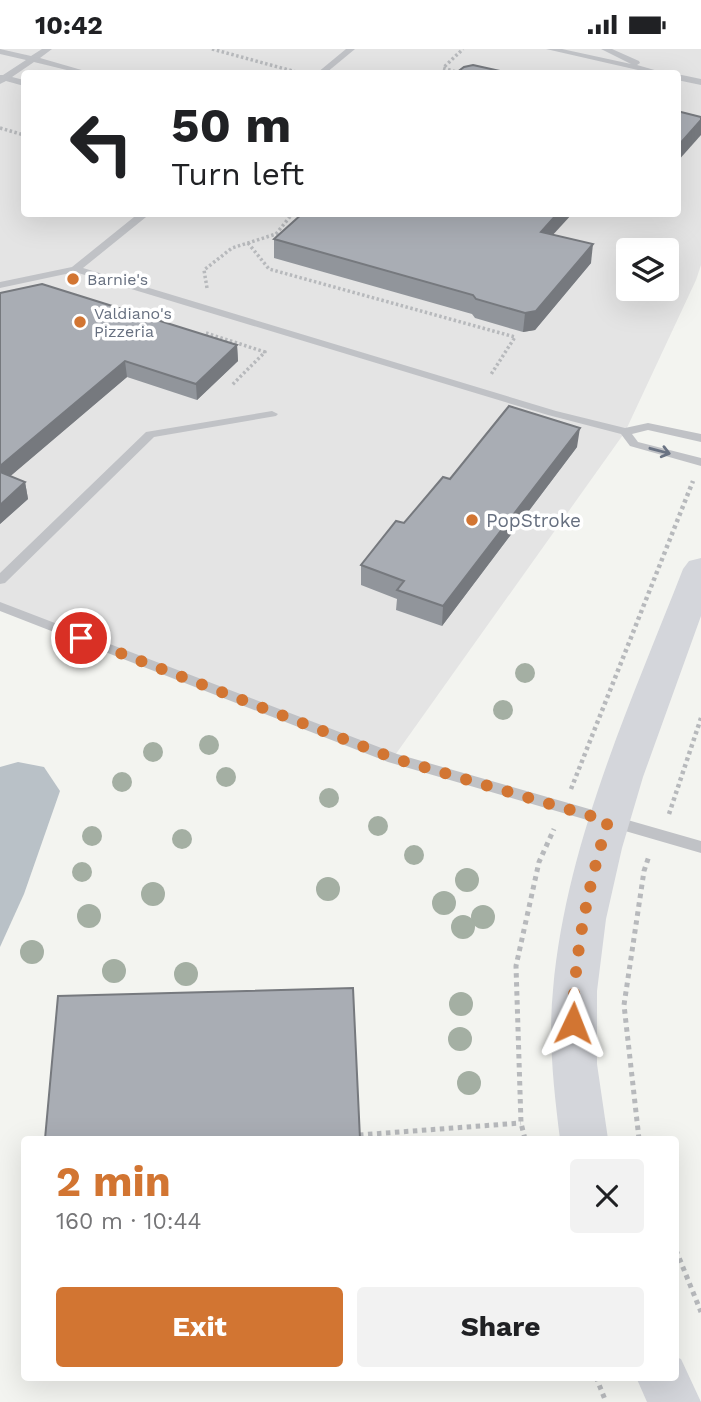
<!DOCTYPE html>
<html lang="en">
<head>
<meta charset="utf-8">
<style>
  body { margin:0; font-family:"Work Sans",sans-serif; background:#f2f2f2; color:#202124; height:100vh; display:flex; flex-direction:column; font-size:26px; white-space:nowrap }
  * { box-sizing:border-box; margin:0 }
  p { font-size:23px; color:#757577 }
  .icon { flex:none; width:38px; height:38px; fill:none; stroke:currentColor; stroke-width:2; stroke-linecap:round; stroke-linejoin:round }
  .map { position:relative; flex:1; overflow:hidden }
  .sheet { position:absolute; left:21px; top:1087px; width:658px; height:245px; display:flex; flex-direction:column; background:#fff; border-radius:7px; box-shadow:0 7px 28px #0002 }
  .sheet>* { flex:none }
  .hud { position:absolute; left:21px; top:21px; width:660px; height:147px; border-radius:7px; box-shadow:0 7px 28px #0002; background:#fff; color:#202124; overflow:hidden }
  .buttons { position:absolute; left:616px; top:189px; display:grid; gap:14px }
  .buttons a { display:grid; place-items:center; width:63px; height:63px; border-radius:7px; background:#fff; box-shadow:0 7px 28px #0002; font-size:35px }
  .pin { position:absolute; display:grid; place-items:center; width:60px; height:60px; color:#fff; margin:-30px; border:4px solid #fff; border-radius:50%; box-shadow:0 2px 7px #0007 }
  .me { position:absolute; width:77px; margin:-38px; rotate:2deg; stroke-linejoin:round; filter:drop-shadow(0 0 5px #0008) }
  .turn { display:flex; align-items:center; gap:24px; height:147px; padding:0 35px; font-size:32px }
  .turn .icon { width:91px; height:91px; stroke-width:2.5 }
  .turn b { display:block; font-size:49px; line-height:60px }
  .round { display:grid; place-items:center; flex:none; width:74px; height:74px; border-radius:7px; background:#f2f2f2 }
  .overview { display:flex; align-items:center; justify-content:space-between; height:119px; padding:0 35px }
  h1 { font-size:42px; font-weight:700; line-height:52px; color:#d27532 }
  .button { display:flex; gap:14px; margin-top:auto; padding:14px 35px }
  .button a { flex:1; height:80px; border-radius:7px; background:#d27532; color:#fff; font-size:28px; font-weight:700; line-height:80px; text-align:center }
  .button a+a { background:#f2f2f2; color:#202124 }
  .status { display:flex; justify-content:space-between; align-items:center; height:49px; padding:0 35px; background:#fff; direction:ltr }
  .status svg { height:19px; fill:currentColor }
  .map>svg:first-child { display:block }
  .built { fill:#e4e4e4; fill-rule:evenodd }
  .water { fill:#b9c1c7 }
  .lines { fill:none; stroke-linecap:round; stroke-linejoin:round }
  .path-far2 { stroke:#b7b9bc; stroke-width:3.5; stroke-dasharray:2.5 2.5; stroke-linecap:butt }
  .path-far1 { stroke:#b7b9bc; stroke-width:4.5; stroke-dasharray:3.5 3.5; stroke-linecap:butt }
  .path { stroke:#b7b9bc; stroke-width:5; stroke-dasharray:4.5 4.5; stroke-linecap:butt }
  .lane { fill:#c0c2c6; fill-rule:evenodd }
  .secondary { fill:#d4d6db; fill-rule:evenodd }
  .tree { fill:#a4afa3 }
  .wall { fill:#91959b }
  .shaded-wall { fill:#76797e }
  .building { fill:#a9adb4; stroke:#76797e; stroke-width:2 }
  .oneway { stroke:#6a7383 }
  .route { stroke:#d27532; stroke-width:12; stroke-dasharray:0 21.6 }
  .poi-dot { fill:#d27532; stroke:#fff; stroke-width:2.5 }
  .labels { text-anchor:middle; dominant-baseline:central; stroke-width:7; stroke-linejoin:round; paint-order:stroke }
  .far-poi-label { font-size:16px; fill:#666f7f; stroke:#fff; text-anchor:start }
  .poi-label { font-size:19px; fill:#666f7f; stroke:#fff; text-anchor:start }
</style>
</head>
<body>
<div class="status"><b>10:42</b><svg viewBox="0 0 49 12"><path d="M0 12V9h3v3zM5 12V6h3v6zM10 12V3h3v9zM15 12V0h3v12zM26 1h20v11H26zM47 4h2v5h-2z"/></svg></div>
<div class="map">
<svg width="701" height="1353" viewBox="0 0 701 1353">
  <rect width="100%" height="100%" fill="#f3f4f0"/>
  <path class="built" d="M 0,0 L 701,0 L 701,216 L 696,231 L 625,383 L 393,709 L 0,558 ZM 24,24 L 677,24 L 677,164 L 24,164 ZM 628,201 L 667,201 L 667,240 L 628,240 Z"/>
  <path class="water" d="M 18,713 L 44,718 L 60,742 L 24,845 L 0,898 L 0,718 Z"/>
  <g class="lines">
    <g class="path-far2">
      <path d="M 212,0 L 300,24"/>
      <path d="M 460,24 L 443,19 L 463,0"/>
      <path d="M 0,79 L 24,86"/>
      <path d="M 248,194 L 269,220 L 515,288 L 490,327"/>
      <path d="M 207,239 L 204,221 L 232,199 L 276,185 L 293,164"/>
      <path d="M 206,284 L 265,303 L 232,336"/>
    </g>
    <g class="path-far1">
      <path d="M 571,740 L 693,432"/>
      <path d="M 669,765 L 701,669"/>
    </g>
    <g class="path">
      <path d="M 359,1086 L 521,1074"/>
      <path d="M 525,1090 L 521,1074 L 516,917 L 539,813 L 554,780"/>
      <path d="M 639,1090 L 624,956 L 644,822 L 649,807"/>
      <path d="M 676,1201 L 701,1263"/>
      <path d="M 596,1328 L 606,1353"/>
    </g>
    <g class="lane">
      <path d="M 0,0 L 31,7 L 42,0 L 52,0 L 40,9 L 92,24 L 79,24 L 34,13 L 12,28 L 24,31 L 24,37 L 6,32 L 0,35 L 0,26 L 3,26 L 26,11 L 0,5 Z"/>
      <path d="M 346,0 L 355,0 L 326,24 L 317,24 Z"/>
      <path d="M 546,0 L 562,0 L 631,15 L 601,0 L 612,0 L 639,12 L 640,14 L 637,16 L 665,24 L 651,24 Z"/>
      <path d="M 677,25 L 701,30 L 701,36 L 677,31 Z"/>
      <path d="M 139,164 L 151,164 L 83,219 L 556,362 L 625,379 L 648,374 L 701,385 L 701,393 L 648,381 L 632,385 L 638,393 L 701,409 L 701,417 L 630,397 L 621,385 L 548,366 L 75,223 L 0,239 L 0,233 L 72,218 Z"/>
      <path d="M 272,362 L 278,365 L 276,367 L 154,388 L 5,534 L 0,535 L 0,524 L 146,383 Z"/>
      <path d="M 0,553 L 397,705 L 701,792 L 701,804 L 388,713 L 0,562 Z"/>
    </g>
    <g class="secondary">
      <path d="M 701,509 L 701,567 L 643,728 L 622,799 L 606,870 L 597,942 L 597,1015 L 608,1090 L 560,1090 C 554,1041 548,991 553,941 C 566,794 630,656 683,520 L 689,512 Z"/>
      <path d="M 676,1308 L 681,1310 L 701,1353 L 647,1353 L 636,1328 L 676,1328 Z"/>
    </g>
  </g>
  <g class="tree">
    <circle cx="525" cy="624" r="10"/>
    <circle cx="503" cy="661" r="10"/>
    <circle cx="209" cy="696" r="10"/>
    <circle cx="153" cy="703" r="10"/>
    <circle cx="226" cy="728" r="10"/>
    <circle cx="122" cy="733" r="10"/>
    <circle cx="329" cy="749" r="10"/>
    <circle cx="378" cy="777" r="10"/>
    <circle cx="92" cy="787" r="10"/>
    <circle cx="182" cy="790" r="10"/>
    <circle cx="414" cy="806" r="10"/>
    <circle cx="82" cy="823" r="10"/>
    <circle cx="467" cy="831" r="12"/>
    <circle cx="328" cy="840" r="12"/>
    <circle cx="153" cy="845" r="12"/>
    <circle cx="444" cy="854" r="12"/>
    <circle cx="89" cy="867" r="12"/>
    <circle cx="483" cy="868" r="12"/>
    <circle cx="463" cy="878" r="12"/>
    <circle cx="32" cy="903" r="12"/>
    <circle cx="114" cy="922" r="12"/>
    <circle cx="186" cy="925" r="12"/>
    <circle cx="461" cy="955" r="12"/>
    <circle cx="460" cy="990" r="12"/>
    <circle cx="469" cy="1034" r="12"/>
  </g>
  <g class="wall">
    <path d="M 554,186 L 591,214 L 535,281 L 523,283 L 475,269 L 472,265 L 274,209 L 274,190 Z"/>
    <path d="M 0,244 L 237,296 L 238,312 L 197,351 L 127,328 L 10,427 L 25,433 L 28,450 L 0,475 Z"/>
    <path d="M 577,398 L 442,577 L 396,561 L 397,550 L 361,536 L 361,516 L 450,430 Z"/>
  </g>
  <g class="shaded-wall">
    <path d="M 701,71 L 701,86 L 677,113 L 677,98 Z"/>
    <path d="M 558,164 L 573,164 L 539,201 L 541,183 Z"/>
    <path d="M 593,195 L 591,214 L 535,281 L 523,283 L 525,264 Z"/>
    <path d="M 237,296 L 238,312 L 197,351 L 196,335 Z"/>
    <path d="M 125,312 L 127,328 L 0,436 L 0,417 Z"/>
    <path d="M 580,379 L 577,398 L 442,577 L 443,557 Z"/>
    <path d="M 25,433 L 28,450 L 0,475 L 0,456 Z"/>
  </g>
  <g class="building">
    <path d="M 473,16 L 509,24 L 456,24 L 464,18 Z"/>
    <path d="M 677,62 L 701,68 L 701,71 L 677,98 Z"/>
    <path d="M 303,164 L 558,164 L 541,183 L 593,195 L 536,262 L 525,264 L 476,250 L 473,246 L 274,190 Z"/>
    <path d="M 42,235 L 237,296 L 196,335 L 125,312 L 0,417 L 0,244 Z"/>
    <path d="M 509,357 L 580,379 L 443,557 L 397,541 L 404,532 L 361,516 L 396,472 L 404,474 L 443,428 L 450,430 Z"/>
    <path d="M 0,423 L 25,433 L 0,456 Z"/>
    <path d="M 353,939 L 360,1090 L 45,1090 L 58,947 Z"/>
  </g>
  <defs><path id="oneway-shaft" d="M-6 0H5M1.5-3L5.5 0L1.5 3" fill="none" stroke-width="1.6" stroke-linecap="round" stroke-linejoin="round" transform="scale(1.75)"/></defs>
  <use class="oneway" href="#oneway-shaft" transform="translate(660 402) rotate(15)"/>
  <g class="lines">
    <path class="route" d="M 81,589 L 393,709 L 608,772 C 588,838 574,904 573,974"/>
  </g>
  <g class="poi-dot">
    <circle cx="73" cy="230" r="7"/>
    <circle cx="80" cy="273" r="7"/>
    <circle cx="472" cy="471" r="7"/>
  </g>
  <g class="labels">
    <g class="far-poi-label">
      <text x="87" y="230">Barnie's</text>
      <text x="94" y="264">Valdiano's<tspan x="94" dy="18">Pizzeria</tspan></text>
    </g>
    <g class="poi-label">
      <text x="486" y="471">PopStroke</text>
    </g>
  </g>
</svg>
<div class="buttons">
<a><svg class="icon" aria-label="layers" viewBox="0 0 24 24"><path d="M12 4l9 5-9 5-9-5zM3 14l9 5 9-5"/></svg></a>
</div>
<div class="pin" style="left:81px;top:589px;background:#d93025"><svg class="icon" aria-label="arrive" viewBox="0 0 24 24"><path d="M6 21V4h12l-3 4 3 4H6"/></svg></div>
<svg class="me" style="left:573px;top:974px" viewBox="-20 -20 40 40"><path d="M0-17L14 15 0 8-14 15z" fill="#d27532" stroke="#fff" stroke-width="4"/></svg>
<div class="hud">
<div class="turn"><svg class="icon" aria-label="left" viewBox="0 0 24 24"><path d="M17 20v-9H6M10 6l-5 5 5 5"/></svg><div><b>50 m</b>Turn left</div></div>
</div>
<section class="sheet">
<div class="overview"><div><h1>2 min</h1><p>160 m · 10:44</p></div><a class="round"><svg class="icon" aria-label="close" viewBox="0 0 24 24"><path d="M6 6l12 12M18 6L6 18"/></svg></a></div>
<div class="button"><a>Exit</a><a>Share</a></div>
</section>
</div>
</body>
</html>
